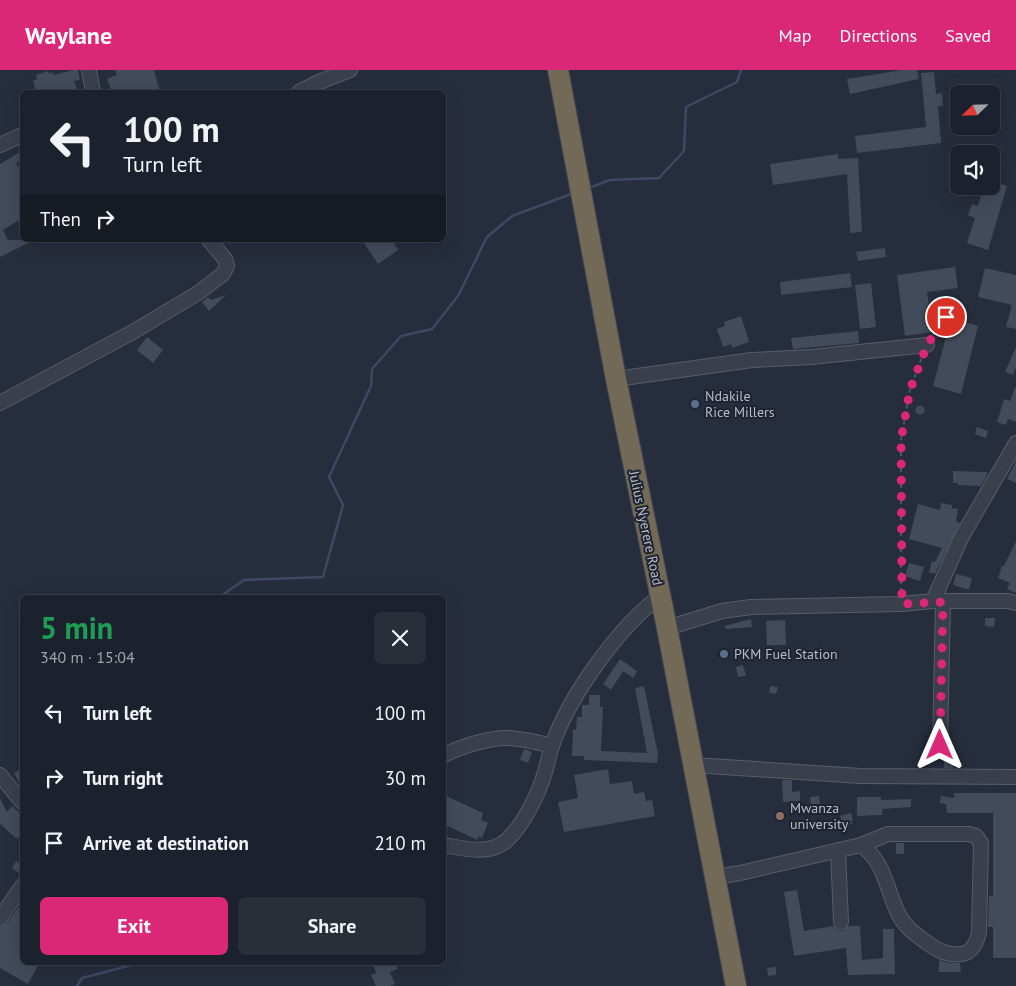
<!DOCTYPE html>
<html lang="en">
<head>
<meta charset="utf-8">
<style>
  body { margin:0; font-family:"PT Sans",sans-serif; background:#292f39; color:#f1f3f6; height:100vh; display:flex; flex-direction:column; font-size:19px; white-space:nowrap }
  * { box-sizing:border-box; margin:0 }
  p { font-size:16px; color:#a0a4aa }
  .icon { flex:none; width:28px; height:28px; fill:none; stroke:currentColor; stroke-width:2; stroke-linecap:round; stroke-linejoin:round }
  .map { position:relative; flex:1; overflow:hidden }
  .details { position:absolute; left:20px; top:525px; width:426px; height:370px; display:flex; flex-direction:column; background:#1c222d; border-radius:8px; box-shadow:0 5px 20px #0002,0 0 0 1px #3a3f49 }
  .details>* { flex:none }
  .banner { position:absolute; left:20px; top:20px; width:426px; height:152px; border-radius:8px; box-shadow:0 5px 20px #0002,0 0 0 1px #3a3f49; background:#1c222d; color:#f1f3f6; overflow:hidden }
  .needle { width:32px; rotate:247deg }
  .fabs { position:absolute; left:950px; top:15px; display:grid; gap:10px }
  .fabs a { display:grid; place-items:center; width:50px; height:50px; border-radius:8px; background:#1c222d; box-shadow:0 5px 20px #0002,0 0 0 1px #3a3f49; font-size:25px }
  .pin { position:absolute; display:grid; place-items:center; width:42px; height:42px; color:#fff; margin:-21px; border:2px solid #fff; border-radius:50%; box-shadow:0 1px 5px #0007 }
  .me { position:absolute; width:55px; margin:-28px; rotate:0deg; stroke-linejoin:round; filter:drop-shadow(0 0 4px #0008) }
  .turn { display:flex; align-items:center; gap:18px; height:105px; padding:0 20px; font-size:22px }
  .turn .icon { width:65px; height:65px; stroke-width:2.5 }
  .turn b { display:block; font-size:35px; line-height:42px }
  .then { display:flex; align-items:center; height:48px; padding:0 20px; background:#0003; gap:10px; font-size:19px }
  .round { display:grid; place-items:center; flex:none; width:52px; height:52px; border-radius:8px; background:#292f39 }
  .headline { display:flex; align-items:center; justify-content:space-between; height:85px; padding:0 20px }
  h1 { font-size:30px; font-weight:700; line-height:38px; color:#1e9e55 }
  .action { display:flex; gap:10px; margin-top:auto; padding:10px 20px }
  .action a { flex:1; height:58px; border-radius:8px; background:#db2777; color:#fff; font-size:20px; font-weight:700; line-height:58px; text-align:center }
  .action a+a { background:#292f39; color:#f1f3f6 }
  ul { padding:0; list-style:none }
  li { display:flex; align-items:center; gap:15px; height:65px; padding:0 20px }
  li div { flex:1 }
  li b { display:block; font-size:19px }
  li em { font-style:normal }
  header { display:flex; align-items:center; gap:30px; box-sizing:border-box; height:70px; padding:0 25px; background:#db2777; color:#fff }
  header strong { font-size:24px }
  nav { display:flex; gap:28px; margin-inline-start:auto; font-size:18px }
  .map>svg:first-child { display:block }
  .lines { fill:none; stroke-linecap:round; stroke-linejoin:round }
  .stream { stroke:#3d4964; stroke-width:2.5 }
  .building { fill:#424b5b }
  .minor-casing { stroke:#585d6a; stroke-width:16 }
  .highway-casing { stroke:#454a57; stroke-width:22 }
  .path { stroke:#48575c; stroke-width:2; stroke-dasharray:4 4; stroke-linecap:butt }
  .minor { stroke:#3a3f4c; stroke-width:14 }
  .highway { stroke:#726a57; stroke-width:20 }
  .route { stroke:#db2777; stroke-width:9; stroke-dasharray:0 16.2 }
  .service-dot { fill:#5c6f8a; stroke:#1f2431; stroke-width:2 }
  .education-dot { fill:#8d6e63; stroke:#1f2431; stroke-width:2 }
  .labels { text-anchor:middle; dominant-baseline:central; stroke-width:4; stroke-linejoin:round; paint-order:stroke }
  .poi-label { font-size:14px; fill:#b6bbc8; stroke:#1f2431; text-anchor:start }
  .street-label { font-size:14px; fill:#b6bbc8; stroke:#1f2431 }
</style>
</head>
<body>
<header>
<strong>Waylane</strong>
<nav><a>Map</a><a>Directions</a><a>Saved</a></nav>
</header>
<div class="map">
<svg width="1016" height="916" viewBox="0 0 1016 916">
  <rect width="100%" height="100%" fill="#262d3c"/>
  <g class="lines">
    <g class="stream">
      <path d="M 589,118 L 610,110 L 659,108 L 684,81 L 686,37 L 737,12 L 741,0"/>
      <path d="M 218,528 L 244,510 L 323,507 L 343,435 L 329,407 L 371,316 L 372,299 L 401,266 L 432,259 L 458,226 L 487,167 L 512,146 L 574,123"/>
      <path d="M 77,916 L 82,908 L 132,895 L 132,892"/>
    </g>
  </g>
  <g class="building">
    <path d="M 73,0 L 78,0 L 80,10 L 74,11 L 78,22 L 36,22 L 33,11 L 37,9 L 36,5 L 48,1 L 49,4 L 53,2 L 54,5 Z"/>
    <path d="M 115,0 L 154,0 L 159,19 L 147,22 L 112,22 L 107,9 L 117,5 Z"/>
    <path d="M 902,0 L 917,0 L 919,9 L 850,24 L 847,9 Z"/>
    <path d="M 934,2 L 936,24 L 942,23 L 943,36 L 938,36 L 941,73 L 857,83 L 855,66 L 926,57 L 921,3 Z"/>
    <path d="M 20,82 L 22,90 L 16,93 L 22,104 L 22,148 L 3,160 L 8,170 L 34,170 L 0,187 L 0,94 Z"/>
    <path d="M 838,84 L 838,89 L 858,88 L 862,162 L 850,163 L 847,104 L 773,115 L 770,94 Z"/>
    <path d="M 991,111 L 1007,116 L 988,180 L 967,173 L 975,148 L 968,145 L 972,134 L 978,136 L 984,116 L 991,116 Z"/>
    <path d="M 362,170 L 392,170 L 398,180 L 378,194 Z"/>
    <path d="M 885,178 L 886,187 L 858,191 L 856,182 Z"/>
    <path d="M 955,197 L 958,218 L 927,222 L 933,262 L 905,266 L 897,205 Z"/>
    <path d="M 985,198 L 1016,205 L 1016,259 L 1006,257 L 1012,235 L 978,227 Z"/>
    <path d="M 850,203 L 852,217 L 781,225 L 780,212 Z"/>
    <path d="M 871,213 L 876,257 L 860,259 L 855,215 Z"/>
    <path d="M 226,225 L 209,241 L 202,232 L 208,227 L 211,230 Z"/>
    <path d="M 741,246 L 749,272 L 732,278 L 731,274 L 723,277 L 717,259 L 725,256 L 724,252 Z"/>
    <path d="M 951,248 L 978,256 L 961,324 L 933,316 Z"/>
    <path d="M 858,261 L 859,273 L 793,279 L 791,268 Z"/>
    <path d="M 147,267 L 163,280 L 153,293 L 137,280 Z"/>
    <path d="M 1016,277 L 1016,298 L 1013,305 L 1005,302 Z"/>
    <path d="M 1015,317 L 1016,318 L 1016,352 L 1008,349 L 1006,355 L 997,352 L 1004,329 L 1010,331 Z"/>
    <circle cx="920" cy="340" r="4.5"/>
    <path d="M 977,357 L 988,361 L 986,368 L 975,364 Z"/>
    <path d="M 1016,391 L 1016,413 L 1007,409 Z"/>
    <path d="M 953,401 L 987,402 L 987,405 L 981,416 L 958,415 L 958,413 L 953,413 Z"/>
    <path d="M 941,433 L 952,435 L 952,438 L 958,439 L 956,451 L 960,453 L 935,504 L 929,502 L 932,491 L 935,492 L 942,478 L 909,469 L 918,434 L 940,440 Z"/>
    <path d="M 1016,471 L 1016,523 L 1007,519 L 1010,513 L 998,508 L 1002,496 L 1004,496 Z"/>
    <path d="M 909,493 L 924,497 L 920,511 L 905,506 Z"/>
    <path d="M 956,504 L 972,508 L 969,520 L 953,515 Z"/>
    <path d="M 985,548 L 995,548 L 994,557 L 985,556 Z"/>
    <path d="M 751,549 L 752,557 L 726,559 L 725,556 Z"/>
    <path d="M 785,550 L 786,575 L 767,575 L 766,551 Z"/>
    <path d="M 620,589 L 637,601 L 633,608 L 623,601 L 611,620 L 603,614 Z"/>
    <path d="M 743,595 L 746,606 L 738,607 L 736,597 Z"/>
    <path d="M 644,616 L 658,684 L 657,693 L 584,690 L 584,686 L 572,686 L 573,659 L 576,660 L 577,647 L 582,647 L 582,635 L 589,635 L 589,625 L 600,625 L 600,637 L 603,637 L 601,681 L 647,683 L 635,618 Z"/>
    <path d="M 770,616 L 778,617 L 776,624 L 769,623 Z"/>
    <path d="M 524,679 L 532,682 L 528,693 L 520,690 Z"/>
    <path d="M 953,685 L 953,698 L 944,698 L 944,686 Z"/>
    <path d="M 22,699 L 22,719 L 14,703 Z"/>
    <path d="M 608,699 L 610,714 L 632,711 L 634,724 L 644,722 L 646,731 L 652,730 L 655,746 L 564,762 L 558,732 L 578,728 L 574,705 Z"/>
    <path d="M 782,710 L 792,710 L 792,722 L 800,721 L 800,731 L 783,732 Z"/>
    <path d="M 954,723 L 1016,723 L 1016,888 L 993,888 L 993,857 L 988,857 L 989,826 L 993,826 L 993,743 L 947,743 L 946,734 L 940,733 L 941,726 L 954,728 Z"/>
    <path d="M 444,725 L 483,743 L 481,750 L 488,753 L 482,768 L 479,766 L 477,770 L 444,754 Z"/>
    <path d="M 819,726 L 820,734 L 811,735 L 810,727 Z"/>
    <path d="M 857,727 L 881,727 L 881,730 L 911,729 L 911,737 L 882,739 L 882,745 L 857,746 Z"/>
    <path d="M 0,728 L 7,742 L 12,736 L 22,745 L 22,762 L 17,769 L 0,754 Z"/>
    <path d="M 851,743 L 853,751 L 851,751 L 852,754 L 843,756 L 840,746 Z"/>
    <rect x="896" y="773" width="8" height="11"/>
    <path d="M 16,791 L 22,795 L 22,805 L 12,798 Z"/>
    <path d="M 797,820 L 804,861 L 833,856 L 837,860 L 842,861 L 849,856 L 860,856 L 862,890 L 883,888 L 883,859 L 894,859 L 895,904 L 848,905 L 846,878 L 794,886 L 784,822 Z"/>
    <path d="M 18,838 L 22,841 L 22,892 L 40,892 L 28,914 L 0,898 L 0,857 L 7,853 Z"/>
    <path d="M 939,890 L 949,893 L 960,893 L 961,902 L 939,902 Z"/>
    <path d="M 372,892 L 395,892 L 398,899 L 390,902 L 395,914 L 390,916 L 376,916 L 371,905 L 376,903 Z"/>
    <path d="M 776,897 L 776,905 L 768,906 L 767,898 Z"/>
  </g>
  <g class="lines">
    <g class="minor-casing">
      <g id="minor">
        <path d="M 89,0 L 93,22"/>
        <path d="M 299,22 L 319,12 L 350,0"/>
        <path d="M 0,75 L 22,65"/>
        <path d="M 616,309 L 752,290 L 811,287 L 927,275"/>
        <path d="M 0,333 L 131,263 L 198,223 L 223,204 L 227,196 L 225,189 L 209,170"/>
        <path d="M 933,531 L 961,468 L 1016,373"/>
        <path d="M 667,558 L 722,541 L 751,537 L 901,534 L 933,531 L 1008,531 L 1016,533"/>
        <path d="M 940,675 L 943,532"/>
        <path d="M 444,685 C 460,677 490,667 509,668 C 523,669 537,672 552,676"/>
        <path d="M 694,695 L 860,706 L 1016,707"/>
        <path d="M 0,705 L 22,732"/>
        <path d="M 444,775 C 464,778 488,786 506,771 C 523,756 539,723 545,702 C 548,693 549,684 552,676 C 569,626 618,558 660,526"/>
        <path d="M 838,780 L 841,852"/>
        <path d="M 715,807 L 740,803 L 861,775 C 886,793 886,820 899,845 C 905,857 915,864 926,872 C 937,880 947,886 961,884 C 972,883 977,872 979,862 L 981,773 L 976,766 L 969,764 L 888,764 L 861,775"/>
        <path d="M 0,848 L 22,816"/>
      </g>
    </g>
    <g class="highway-casing">
      <path id="highway" d="M 558,0 L 616,309 L 667,558 L 736,916"/>
    </g>
    <g class="path">
      <path d="M 934,265 L 946,247"/>
      <path d="M 901,522 L 901,370 L 910,319 L 922,287"/>
    </g>
    <use href="#minor" class="minor"/>
    <use href="#highway" class="highway"/>
  </g>
  <g class="lines">
    <path class="route" d="M 940,675 L 943,532 L 902,534 L 901,370 L 910,320 L 927,275 L 946,247"/>
  </g>
  <g class="service-dot">
    <circle cx="695" cy="334" r="5"/>
    <circle cx="724" cy="584" r="5"/>
  </g>
  <circle class="education-dot" cx="780" cy="746" r="5"/>
  <g class="labels">
    <g class="poi-label">
      <text x="705" y="326">Ndakile<tspan x="705" dy="16">Rice Millers</tspan></text>
      <text x="734" y="584">PKM Fuel Station</text>
      <text x="790" y="738">Mwanza<tspan x="790" dy="16">university</tspan></text>
    </g>
    <g class="street-label">
      <text transform="translate(646 458) rotate(78)">Julius Nyerere Road</text>
    </g>
  </g>
</svg>
<div class="fabs">
<a><svg class="needle" viewBox="-14 -14 28 28"><path d="M0-13l5 13h-10z" fill="#e53935"/><path d="M0 13l5-13h-10z" fill="#a0a4aa"/></svg></a>
<a><svg class="icon" aria-label="sound" viewBox="0 0 24 24"><path d="M4 9h4l5-4v14l-5-4H4zM17 9q2 3 0 6"/></svg></a>
</div>
<div class="pin" style="left:946px;top:247px;background:#d93025"><svg class="icon" aria-label="arrive" viewBox="0 0 24 24"><path d="M6 21V4h12l-3 4 3 4H6"/></svg></div>
<svg class="me" style="left:940px;top:675px" viewBox="-20 -20 40 40"><path d="M0-17L14 15 0 8-14 15z" fill="#db2777" stroke="#fff" stroke-width="4"/></svg>
<div class="banner">
<div class="turn"><svg class="icon" aria-label="left" viewBox="0 0 24 24"><path d="M17 20v-9H6M10 6l-5 5 5 5"/></svg><div><b>100 m</b>Turn left</div></div>
<div class="then">Then<svg class="icon" aria-label="right" viewBox="0 0 24 24"><path d="M7 20v-9h11M14 6l5 5-5 5"/></svg></div>
</div>
<section class="details">
<div class="headline"><div><h1>5 min</h1><p>340 m · 15:04</p></div><a class="round"><svg class="icon" aria-label="close" viewBox="0 0 24 24"><path d="M6 6l12 12M18 6L6 18"/></svg></a></div>
<ul>
<li><svg class="icon" aria-label="left" viewBox="0 0 24 24"><path d="M17 20v-9H6M10 6l-5 5 5 5"/></svg><div><b>Turn left</b></div><em>100 m</em></li>
<li><svg class="icon" aria-label="right" viewBox="0 0 24 24"><path d="M7 20v-9h11M14 6l5 5-5 5"/></svg><div><b>Turn right</b></div><em>30 m</em></li>
<li><svg class="icon" aria-label="arrive" viewBox="0 0 24 24"><path d="M6 21V4h12l-3 4 3 4H6"/></svg><div><b>Arrive at destination</b></div><em>210 m</em></li>
</ul>
<div class="action"><a>Exit</a><a>Share</a></div>
</section>
</div>
</body>
</html>
